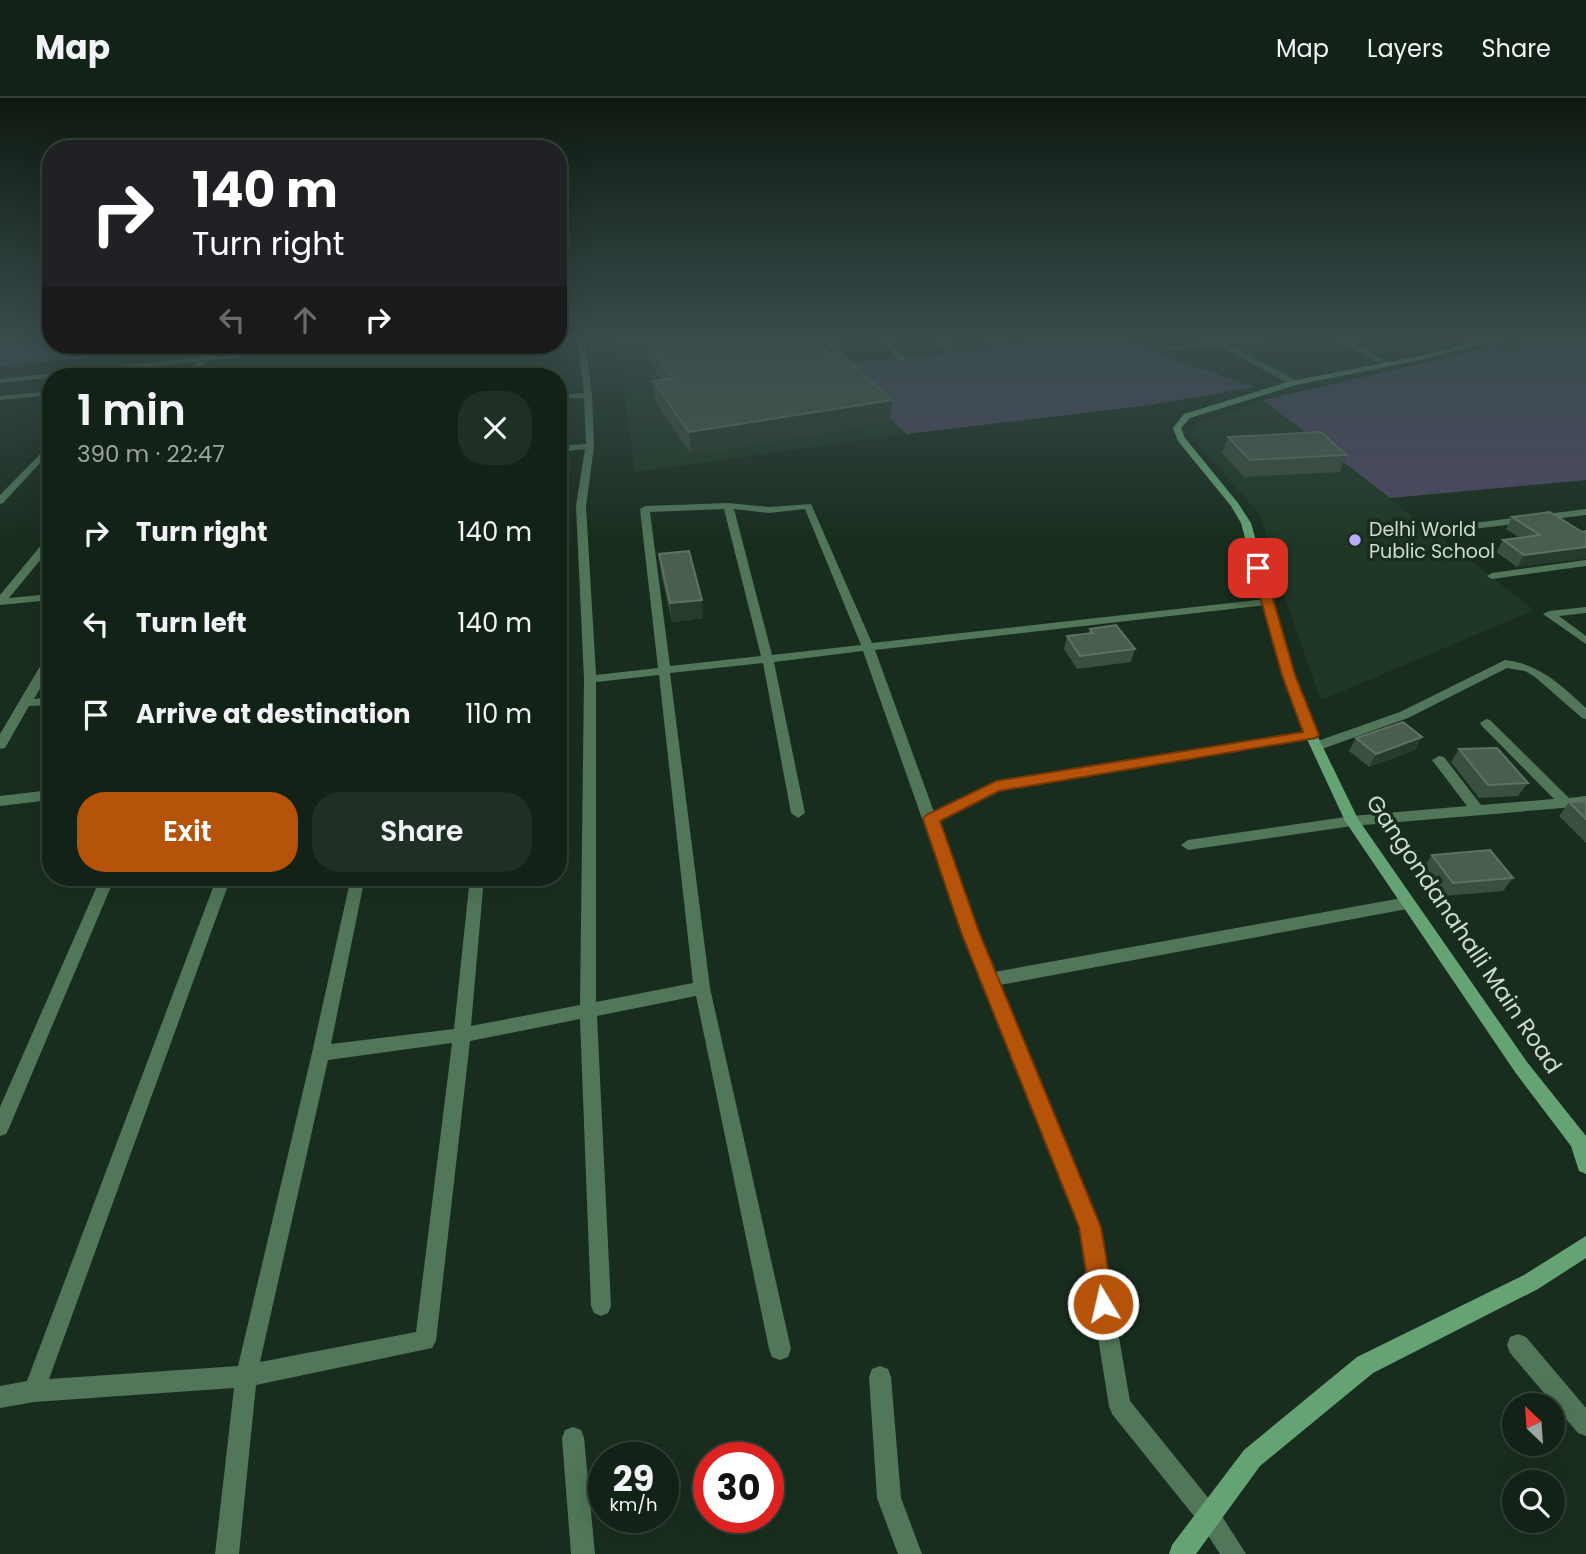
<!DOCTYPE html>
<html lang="en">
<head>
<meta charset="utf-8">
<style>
  body { margin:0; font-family:Poppins,sans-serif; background:#202f23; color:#f1f3f6; height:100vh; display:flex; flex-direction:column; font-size:26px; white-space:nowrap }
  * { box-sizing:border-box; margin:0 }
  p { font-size:23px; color:#9da4a1 }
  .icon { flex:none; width:38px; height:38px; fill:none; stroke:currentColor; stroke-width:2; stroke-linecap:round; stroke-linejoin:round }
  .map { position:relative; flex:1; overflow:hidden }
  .details { position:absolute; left:42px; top:270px; width:525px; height:518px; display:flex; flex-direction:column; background:#132216; border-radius:28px; box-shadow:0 7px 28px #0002,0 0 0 2px #323f35 }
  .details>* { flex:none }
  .top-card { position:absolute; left:42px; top:42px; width:525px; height:214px; border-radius:28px; box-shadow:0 7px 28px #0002,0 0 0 2px #323f35; background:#202124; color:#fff; overflow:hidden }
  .needle { width:46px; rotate:335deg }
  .fabs { position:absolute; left:1502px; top:1295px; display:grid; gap:14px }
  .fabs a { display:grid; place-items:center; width:63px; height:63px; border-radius:50%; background:#132216; box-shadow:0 7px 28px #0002,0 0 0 2px #323f35; font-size:35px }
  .speed { position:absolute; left:588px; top:1344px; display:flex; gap:14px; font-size:35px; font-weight:700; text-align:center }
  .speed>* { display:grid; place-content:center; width:91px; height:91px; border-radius:50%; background:#132216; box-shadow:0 7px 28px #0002,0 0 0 2px #323f35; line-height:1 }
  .speed small { font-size:18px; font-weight:400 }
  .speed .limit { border:10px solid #d22; background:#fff; color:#111 }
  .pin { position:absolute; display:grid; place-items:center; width:60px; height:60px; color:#fff; margin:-30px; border-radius:14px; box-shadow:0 4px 10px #0006 }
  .me { position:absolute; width:77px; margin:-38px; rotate:351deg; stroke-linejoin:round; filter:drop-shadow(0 0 5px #0008) }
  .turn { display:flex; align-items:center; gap:24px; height:147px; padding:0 35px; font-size:32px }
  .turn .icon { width:91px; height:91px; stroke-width:2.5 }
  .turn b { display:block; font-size:49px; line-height:60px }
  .lanes { display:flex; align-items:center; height:66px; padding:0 35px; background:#0003; justify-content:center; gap:35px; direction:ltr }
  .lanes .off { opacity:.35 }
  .round { display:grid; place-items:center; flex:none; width:74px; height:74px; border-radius:28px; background:#202f23 }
  .overview { display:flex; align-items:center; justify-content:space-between; height:119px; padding:0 35px }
  h1 { font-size:42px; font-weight:600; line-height:52px }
  .primary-button { display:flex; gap:14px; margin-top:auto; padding:14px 35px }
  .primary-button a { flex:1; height:80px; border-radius:28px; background:#b45309; color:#fff; font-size:28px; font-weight:600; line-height:80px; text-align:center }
  .primary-button a+a { background:#202f23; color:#f1f3f6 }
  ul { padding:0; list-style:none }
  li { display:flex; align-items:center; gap:21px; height:91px; padding:0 35px }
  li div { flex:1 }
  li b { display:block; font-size:26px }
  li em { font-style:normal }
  header { display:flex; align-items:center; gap:42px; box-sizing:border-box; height:98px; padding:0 35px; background:#132216; border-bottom:2px solid #323f35 }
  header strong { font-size:33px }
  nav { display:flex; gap:38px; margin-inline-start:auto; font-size:24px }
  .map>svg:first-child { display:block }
  .built { fill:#1f3826 }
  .green { fill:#4e4864 }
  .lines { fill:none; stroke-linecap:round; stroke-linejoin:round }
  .street { fill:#517659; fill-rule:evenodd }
  .secondary { fill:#66a374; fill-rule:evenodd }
  .wall { fill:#3a4f3e }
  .shaded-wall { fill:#263b2b }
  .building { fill:#4a5e4e; stroke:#5f7162; stroke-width:2 }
  .route { fill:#b45309; stroke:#753606; stroke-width:2 }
  .poi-dot { fill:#bbaaf6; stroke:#192d1e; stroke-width:2.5 }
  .labels { text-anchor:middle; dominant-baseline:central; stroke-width:7; stroke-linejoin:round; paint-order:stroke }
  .far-poi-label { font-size:19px; fill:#cfdbd1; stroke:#192d1e; text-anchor:start }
  .street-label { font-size:23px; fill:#cfdbd1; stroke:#192d1e }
</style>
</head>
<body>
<header>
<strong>Map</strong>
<nav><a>Map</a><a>Layers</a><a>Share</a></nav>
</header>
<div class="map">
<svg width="1586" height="1456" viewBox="0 0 1586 1456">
  <rect width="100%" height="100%" fill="#192d1e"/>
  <g class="built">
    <path d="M 616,239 L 799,239 L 907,336 L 635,374 Z"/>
    <path d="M 1263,302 L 1534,512 L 1321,602 L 1272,464 L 1262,420 L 1191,337 L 1196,326 Z"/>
  </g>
  <g class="green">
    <path d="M 0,239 L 51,239 L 51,247 L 183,247 L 178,251 L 0,268 Z"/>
    <path d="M 1072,239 L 1111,239 L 1254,289 L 1150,307 L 907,336 L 828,265 L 921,259 Z"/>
    <path d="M 1541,239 L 1586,239 L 1586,382 L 1390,400 L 1263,302 L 1493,249 L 1505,254 L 1534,247 L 1521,242 Z"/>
  </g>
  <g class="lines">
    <g class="street">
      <path d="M 577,239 L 584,239 L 592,297 L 594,348 L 586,408 L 596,577 L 658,570 L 640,411 L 645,408 L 728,405 L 769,409 L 811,406 L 872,545 L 1266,501 L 1271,504 L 1266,507 L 875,552 L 934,714 L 996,683 L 1311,633 L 1317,637 L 1311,641 L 999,692 L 937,724 L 994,874 L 1407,799 L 1412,801 L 1415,805 L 1412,809 L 1407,811 L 1000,887 L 1100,1129 L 1130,1303 L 1218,1412 L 1246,1456 L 1220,1456 L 1202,1428 L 1112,1316 L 1109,1308 L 1080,1129 L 962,834 L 863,553 L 774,564 L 805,715 L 798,720 L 791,715 L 763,565 L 670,575 L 710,890 L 791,1251 L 788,1259 L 780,1262 L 772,1259 L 769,1251 L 696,898 L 597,918 L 611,1208 L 608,1215 L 601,1218 L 594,1215 L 591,1208 L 580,921 L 470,943 L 436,1243 L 432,1250 L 256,1287 L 239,1456 L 215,1456 L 234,1290 L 34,1304 L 0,1310 L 0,1288 L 27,1283 L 217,779 L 231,779 L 49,1281 L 238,1268 L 312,955 L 351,779 L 365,779 L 331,946 L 454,931 L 470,779 L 484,779 L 471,928 L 580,907 L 584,581 L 576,408 L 585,351 L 558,354 L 558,348 L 586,346 L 584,300 L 558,301 L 558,297 L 584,295 ZM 724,411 L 761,558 L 670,568 L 650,414 ZM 734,411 L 769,415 L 805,411 L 861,547 L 772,557 ZM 659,577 L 693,885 L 596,904 L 596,584 ZM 452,945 L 416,1234 L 260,1264 L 328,962 Z"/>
      <path d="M 821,239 L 828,239 L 848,261 L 848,265 L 842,265 Z"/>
      <path d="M 878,239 L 885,239 L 904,258 L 904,262 L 898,262 Z"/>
      <path d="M 933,239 L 941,239 L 955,252 L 955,256 L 949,256 Z"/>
      <path d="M 987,239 L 995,239 L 1003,245 L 996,247 Z"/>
      <path d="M 1047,239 L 1055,239 L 1058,241 L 1054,243 Z"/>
      <path d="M 1257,239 L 1281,239 L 1228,246 L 1297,283 L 1297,287 L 1291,287 L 1219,247 L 1166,252 L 1162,250 Z"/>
      <path d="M 1333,239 L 1342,239 L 1393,267 L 1386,269 Z"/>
      <path d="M 216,247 L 224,247 L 212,258 L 313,247 L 335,247 L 207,263 L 189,278 L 181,278 L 196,264 L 0,285 L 0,281 L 202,259 Z"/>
      <path d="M 268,267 L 275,269 L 270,278 L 262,278 Z"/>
      <path d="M 51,293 L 51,297 L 0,302 L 0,298 Z"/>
      <path d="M 51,345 L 51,353 L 3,405 L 0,406 L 0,397 Z"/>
      <path d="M 1586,411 L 1586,417 L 1449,434 L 1444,431 L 1449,428 Z"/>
      <path d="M 51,439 L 51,449 L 9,500 L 51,496 L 51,502 L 0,507 L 0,497 L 47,440 Z"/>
      <path d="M 1586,462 L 1586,468 L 1492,481 L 1487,478 L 1492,475 Z"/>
      <path d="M 1586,509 L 1586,515 L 1559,518 L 1586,538 L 1586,546 L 1543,516 L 1549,513 Z"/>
      <path d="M 51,557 L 51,571 L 34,601 L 51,599 L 51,607 L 29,608 L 5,650 L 0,651 L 0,636 L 45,560 Z"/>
      <path d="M 1505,562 C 1540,566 1561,587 1586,610 L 1586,621 L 1582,620 L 1535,579 L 1525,573 L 1507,570 L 1408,620 L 1322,651 L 1317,652 L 1311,648 L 1312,645 L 1400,614 Z"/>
      <path d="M 1486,621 L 1490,622 L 1569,700 L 1586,698 L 1586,708 L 1352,728 L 1188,752 L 1181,747 L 1188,742 L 1352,718 L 1467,708 L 1432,662 L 1439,658 L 1444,659 L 1481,707 L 1554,701 L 1482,628 L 1480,625 Z"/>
      <path d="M 51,692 L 51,702 L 0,708 L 0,698 Z"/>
      <path d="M 101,779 L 115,779 L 9,1030 L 6,1036 L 0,1038 L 0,1009 Z"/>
      <path d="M 1518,1236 L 1526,1239 L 1586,1310 L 1586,1338 L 1578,1335 L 1510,1255 L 1507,1247 L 1510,1239 Z"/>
      <path d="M 880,1268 L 888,1271 L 891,1279 L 901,1400 L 922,1456 L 898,1456 L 877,1400 L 869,1279 L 872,1271 Z"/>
      <path d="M 573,1329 L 581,1332 L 584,1340 L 595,1456 L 571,1456 L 562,1340 L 565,1332 Z"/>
    </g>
    <g class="secondary">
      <path d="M 1495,239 L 1506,239 L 1426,261 L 1296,287 L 1190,320 L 1181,330 L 1185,340 L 1238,405 L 1251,425 L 1294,577 L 1317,637 L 1358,721 L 1527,964 L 1586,1038 L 1586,1076 L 1579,1073 L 1571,1048 L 1515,974 L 1345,723 L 1305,637 L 1282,577 L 1241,425 L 1231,408 L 1178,343 L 1173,330 L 1184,316 L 1291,283 L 1425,257 Z"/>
      <path d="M 1586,1138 L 1586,1160 L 1538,1191 L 1373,1275 L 1260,1368 L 1196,1456 L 1169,1456 L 1172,1447 L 1244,1352 L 1357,1259 L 1524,1177 Z"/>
    </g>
  </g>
  <g class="wall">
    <path d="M 662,239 L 812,239 L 890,324 L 691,356 L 655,304 L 653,283 L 661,281 L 648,263 L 646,243 L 663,241 Z"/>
    <path d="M 1228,339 L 1346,357 L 1340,374 L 1244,379 L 1222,355 Z"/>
    <path d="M 1512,419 L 1582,434 L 1517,469 L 1496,454 L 1503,442 L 1520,440 L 1506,431 Z"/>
    <path d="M 659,456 L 703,520 L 672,524 L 661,475 Z"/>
    <path d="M 1090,531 L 1135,551 L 1131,564 L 1077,571 L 1064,551 L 1067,538 L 1088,536 Z"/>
    <path d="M 1356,640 L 1415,652 L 1369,669 L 1349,653 Z"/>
    <path d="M 1459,651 L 1528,685 L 1518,698 L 1479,700 L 1451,664 Z"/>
    <path d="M 1586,703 L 1586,745 L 1559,718 L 1569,704 Z"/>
    <path d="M 1432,757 L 1513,780 L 1503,793 L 1444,798 L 1423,771 Z"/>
  </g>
  <g class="shaded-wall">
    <path d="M 892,302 L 890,324 L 691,356 L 689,334 Z"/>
    <path d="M 1586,449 L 1586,461 L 1517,469 L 1524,457 Z"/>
    <path d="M 702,502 L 703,520 L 672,524 L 670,505 Z"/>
    <path d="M 1422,639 L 1415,652 L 1369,669 L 1376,656 Z"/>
  </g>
  <g class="building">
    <path d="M 676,239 L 812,239 L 832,257 L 841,256 L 892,302 L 689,334 L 653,283 L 673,280 L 646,243 Z"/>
    <path d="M 1321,334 L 1346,357 L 1250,362 L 1228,339 Z"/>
    <path d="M 1550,414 L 1582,434 L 1586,433 L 1586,449 L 1524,457 L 1503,442 L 1540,437 L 1512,419 Z"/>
    <path d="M 689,453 L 702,502 L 670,505 L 659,456 Z"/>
    <path d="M 1116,527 L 1135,551 L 1080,558 L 1067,538 L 1093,535 L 1090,531 Z"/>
    <path d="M 1403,624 L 1422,639 L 1376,656 L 1356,640 Z"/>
    <path d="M 1497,650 L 1528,685 L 1488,687 L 1459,651 Z"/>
    <path d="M 1586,703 L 1586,721 L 1569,704 Z"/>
    <path d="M 1490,752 L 1513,780 L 1453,785 L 1432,757 Z"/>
  </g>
  <linearGradient id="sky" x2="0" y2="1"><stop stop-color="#0e1910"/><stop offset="0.54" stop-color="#384c4c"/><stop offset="1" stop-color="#384c4c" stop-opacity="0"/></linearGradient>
  <rect width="1586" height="443" fill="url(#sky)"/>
  <path class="route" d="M 1258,466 L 1264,470 L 1295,577 L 1319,637 L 1316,640 L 999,693 L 940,723 L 979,834 L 1101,1129 L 1114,1206 L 1111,1214 L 1103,1218 L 1094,1214 L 1091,1206 L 1079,1129 L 961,834 L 923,721 L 926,717 L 996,683 L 1303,634 L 1282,577 L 1252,470 Z"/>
  <circle class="poi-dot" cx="1355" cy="442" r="7"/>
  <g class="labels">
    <g class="far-poi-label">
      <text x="1369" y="431">Delhi World<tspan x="1369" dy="22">Public School</tspan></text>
    </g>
    <g class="street-label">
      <text transform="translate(1464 836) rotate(56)">Gangondanahalli Main Road</text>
    </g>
  </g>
</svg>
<div class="fabs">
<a><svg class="needle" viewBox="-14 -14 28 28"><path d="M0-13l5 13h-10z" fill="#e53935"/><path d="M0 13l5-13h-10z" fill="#9da4a1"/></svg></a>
<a><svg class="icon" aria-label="search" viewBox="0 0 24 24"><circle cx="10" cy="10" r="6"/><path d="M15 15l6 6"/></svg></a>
</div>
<div class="speed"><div>29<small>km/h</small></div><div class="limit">30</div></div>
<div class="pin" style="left:1258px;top:470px;background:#d93025"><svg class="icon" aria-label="arrive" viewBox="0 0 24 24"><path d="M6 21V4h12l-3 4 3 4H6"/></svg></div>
<svg class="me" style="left:1103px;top:1206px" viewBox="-20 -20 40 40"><circle r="17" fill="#b45309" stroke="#fff" stroke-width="3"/><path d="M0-11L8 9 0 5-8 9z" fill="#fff"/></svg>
<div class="top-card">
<div class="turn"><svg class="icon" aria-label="right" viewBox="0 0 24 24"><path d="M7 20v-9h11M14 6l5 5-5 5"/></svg><div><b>140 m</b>Turn right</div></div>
<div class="lanes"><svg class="icon off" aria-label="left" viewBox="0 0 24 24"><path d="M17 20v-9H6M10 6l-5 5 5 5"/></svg><svg class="icon off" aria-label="ahead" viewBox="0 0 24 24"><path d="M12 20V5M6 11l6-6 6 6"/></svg><svg class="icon" aria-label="right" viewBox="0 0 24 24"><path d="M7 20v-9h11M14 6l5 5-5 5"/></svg></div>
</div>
<section class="details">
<div class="overview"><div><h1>1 min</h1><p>390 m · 22:47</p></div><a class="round"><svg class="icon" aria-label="close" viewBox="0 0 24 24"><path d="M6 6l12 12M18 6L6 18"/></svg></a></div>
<ul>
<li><svg class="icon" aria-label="right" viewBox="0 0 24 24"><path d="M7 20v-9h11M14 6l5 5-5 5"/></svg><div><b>Turn right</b></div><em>140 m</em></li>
<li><svg class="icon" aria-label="left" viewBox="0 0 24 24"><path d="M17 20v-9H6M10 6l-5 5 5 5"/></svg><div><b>Turn left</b></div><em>140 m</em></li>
<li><svg class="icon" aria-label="arrive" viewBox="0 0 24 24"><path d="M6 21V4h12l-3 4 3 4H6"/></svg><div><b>Arrive at destination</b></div><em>110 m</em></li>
</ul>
<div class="primary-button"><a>Exit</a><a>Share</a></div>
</section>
</div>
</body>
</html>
